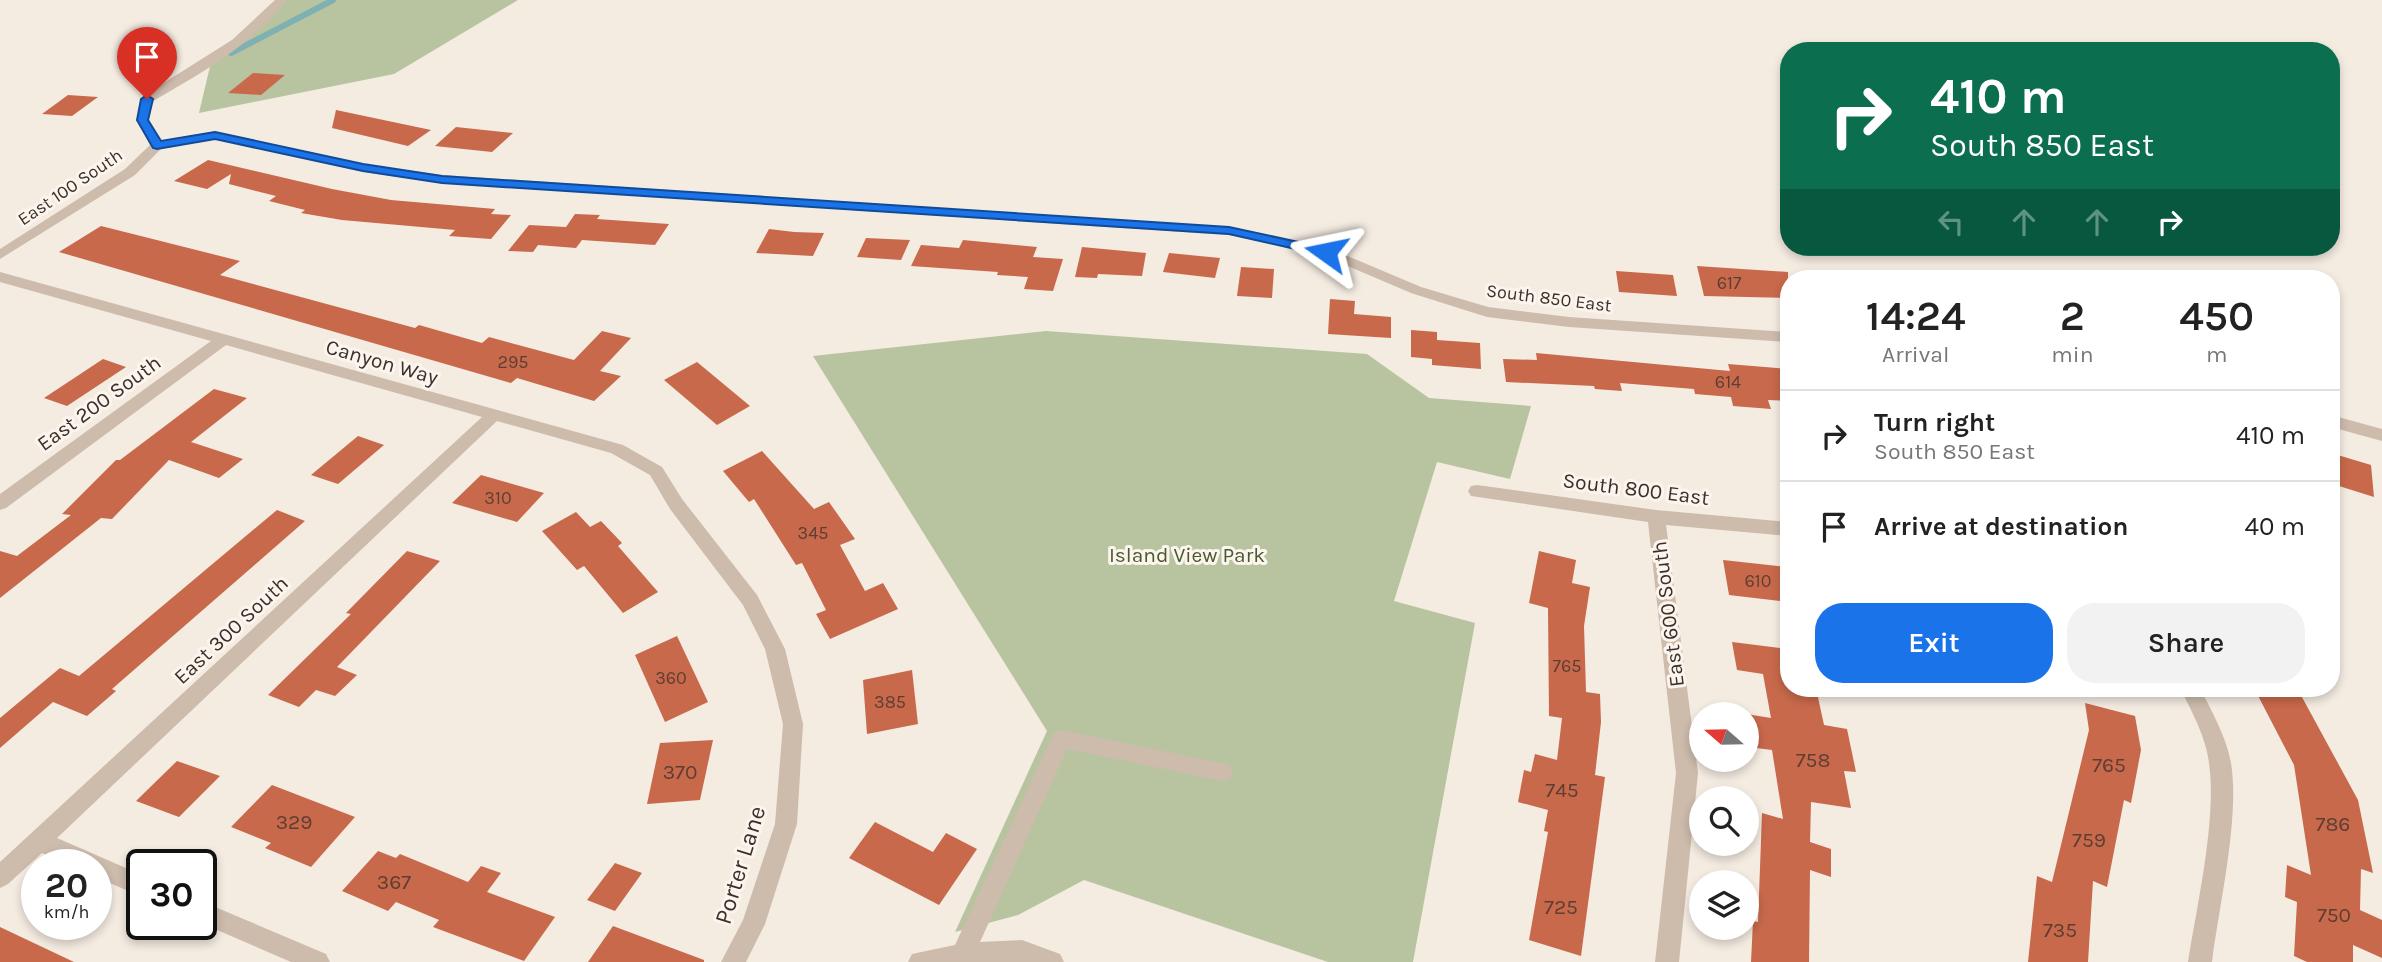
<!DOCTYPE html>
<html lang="en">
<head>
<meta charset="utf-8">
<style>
  body { margin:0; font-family:Karla,sans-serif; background:#f2f2f2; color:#222; height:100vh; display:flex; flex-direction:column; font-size:26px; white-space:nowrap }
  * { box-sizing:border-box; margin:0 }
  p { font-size:23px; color:#767676 }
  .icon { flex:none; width:38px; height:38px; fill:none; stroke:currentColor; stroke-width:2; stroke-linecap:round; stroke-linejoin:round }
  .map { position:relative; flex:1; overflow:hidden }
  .sheet { position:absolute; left:1780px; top:270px; width:560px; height:427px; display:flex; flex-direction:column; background:#fff; border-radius:28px; box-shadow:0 4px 10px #0003 }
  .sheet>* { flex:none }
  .guide { position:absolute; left:1780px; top:42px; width:560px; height:214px; border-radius:28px; box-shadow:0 4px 10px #0003; background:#0b6e4f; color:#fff; overflow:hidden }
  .needle { width:46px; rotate:290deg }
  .tools { position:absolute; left:1689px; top:702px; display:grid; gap:14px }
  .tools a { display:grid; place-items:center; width:70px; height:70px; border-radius:50%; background:#fff; box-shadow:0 4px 10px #0003; font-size:35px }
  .speed { position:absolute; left:21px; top:849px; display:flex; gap:14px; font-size:35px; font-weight:700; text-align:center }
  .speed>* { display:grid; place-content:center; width:91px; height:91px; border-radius:50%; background:#fff; box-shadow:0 4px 10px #0003; line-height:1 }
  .speed small { font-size:18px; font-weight:400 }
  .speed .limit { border:4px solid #111; border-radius:10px; background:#fff; color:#111 }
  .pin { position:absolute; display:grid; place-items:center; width:60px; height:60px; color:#fff; margin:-72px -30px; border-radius:50% 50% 50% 0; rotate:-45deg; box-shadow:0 0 7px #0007 }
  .pin .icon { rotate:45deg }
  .me { position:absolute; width:77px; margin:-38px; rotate:282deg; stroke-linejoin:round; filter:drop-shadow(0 0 5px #0008) }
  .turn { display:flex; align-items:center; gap:24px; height:147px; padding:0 35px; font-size:32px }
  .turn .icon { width:91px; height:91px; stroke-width:2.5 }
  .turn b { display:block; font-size:49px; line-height:60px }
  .lanes { display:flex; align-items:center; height:66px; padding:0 35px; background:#0003; justify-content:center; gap:35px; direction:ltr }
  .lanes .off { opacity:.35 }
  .eta { display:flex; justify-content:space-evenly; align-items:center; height:119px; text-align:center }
  .eta b { font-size:42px; font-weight:600; line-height:49px }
  .primary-button { display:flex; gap:14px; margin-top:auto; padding:14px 35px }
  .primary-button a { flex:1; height:80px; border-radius:28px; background:#1a73e8; color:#fff; font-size:28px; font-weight:600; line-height:80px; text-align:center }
  .primary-button a+a { background:#f2f2f2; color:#222 }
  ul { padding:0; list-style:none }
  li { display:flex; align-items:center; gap:21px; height:91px; padding:0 35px; border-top:2px solid #e0e0e0 }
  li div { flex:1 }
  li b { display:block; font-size:26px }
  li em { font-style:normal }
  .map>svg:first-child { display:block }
  .green { fill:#b8c4a0 }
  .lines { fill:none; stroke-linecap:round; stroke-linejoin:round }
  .stream { stroke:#7fb0b2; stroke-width:6 }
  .building { fill:#c8694b }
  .minor { fill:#cdbbac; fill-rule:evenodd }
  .route { fill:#1a73e8; stroke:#114b97; stroke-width:2 }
  .labels { text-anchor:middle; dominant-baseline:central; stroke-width:6; stroke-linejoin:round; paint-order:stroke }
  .far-street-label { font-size:18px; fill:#3b302b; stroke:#fbf5ee }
  .number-label { font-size:18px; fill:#5e3e33 }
  .street-label { font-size:21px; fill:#3b302b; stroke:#fbf5ee }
  .park-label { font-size:21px; fill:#4a5a2e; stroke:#fbf5ee }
  .near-number-label { font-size:21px; fill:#5e3e33 }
  .near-street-label { font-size:24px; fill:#3b302b; stroke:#fbf5ee }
</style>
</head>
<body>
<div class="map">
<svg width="2382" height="962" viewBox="0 0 2382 962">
  <rect width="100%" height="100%" fill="#f4ebe1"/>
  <g class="green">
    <path d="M 281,0 L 518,0 L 394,74 L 199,113 L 212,58 Z"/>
    <path d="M 1046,331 L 1367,354 L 1429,398 L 1531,406 L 1510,479 L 1437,462 L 1394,601 L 1475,623 L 1413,962 L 1328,962 L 1084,880 L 1018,915 L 955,932 L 1047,731 L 813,356 Z"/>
  </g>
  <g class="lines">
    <path class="stream" d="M 231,53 L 333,0"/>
  </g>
  <g class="building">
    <path d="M 253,73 L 285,75 L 261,95 L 228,93 Z"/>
    <path d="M 68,95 L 98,97 L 72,116 L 42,114 Z"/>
    <path d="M 336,110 L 431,130 L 408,146 L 332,128 Z"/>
    <path d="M 456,127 L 513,133 L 492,152 L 435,146 Z"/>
    <path d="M 208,160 L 332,189 L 391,200 L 495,209 L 491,214 L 511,215 L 491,239 L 449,236 L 455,230 L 342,220 L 301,213 L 305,210 L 269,201 L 276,196 L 229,184 L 231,174 L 207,189 L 174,181 Z"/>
    <path d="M 575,214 L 600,215 L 597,219 L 669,224 L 655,245 L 582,240 L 576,248 L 538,245 L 533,252 L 508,251 L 529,225 L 566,227 Z"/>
    <path d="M 101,226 L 240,261 L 220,275 L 415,328 L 419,325 L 482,343 L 489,337 L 574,360 L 602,331 L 631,338 L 600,371 L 621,376 L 594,401 L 517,378 L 511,383 L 59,252 Z"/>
    <path d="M 769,229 L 794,232 L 824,233 L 813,256 L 756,253 Z"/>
    <path d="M 866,238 L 910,240 L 901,260 L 857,257 Z"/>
    <path d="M 963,240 L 1037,247 L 1033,257 L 1063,259 L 1053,291 L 1024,289 L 1028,277 L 997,275 L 998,272 L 911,266 L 921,245 L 959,248 Z"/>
    <path d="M 1082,247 L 1146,253 L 1142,276 L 1098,274 L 1097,278 L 1075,277 Z"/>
    <path d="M 1169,253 L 1220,258 L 1215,278 L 1163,272 Z"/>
    <path d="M 1697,266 L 1788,272 L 1788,298 L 1704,296 Z"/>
    <path d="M 1241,267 L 1274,269 L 1272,298 L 1237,296 Z"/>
    <path d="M 1616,271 L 1673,275 L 1677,296 L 1619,292 Z"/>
    <path d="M 1330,299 L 1355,301 L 1354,314 L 1391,317 L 1391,338 L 1328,334 Z"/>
    <path d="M 1411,330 L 1437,332 L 1437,340 L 1480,343 L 1481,369 L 1432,365 L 1432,359 L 1411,357 Z"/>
    <path d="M 1536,353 L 1730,371 L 1728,364 L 1788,369 L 1788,401 L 1768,400 L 1771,409 L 1733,406 L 1731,397 L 1695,394 L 1694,389 L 1620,383 L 1622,391 L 1595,389 L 1594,386 L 1506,382 L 1503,359 L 1537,360 Z"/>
    <path d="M 103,359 L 126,367 L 67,406 L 44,398 Z"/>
    <path d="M 697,362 L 750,406 L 717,425 L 664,380 Z"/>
    <path d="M 214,389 L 247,398 L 191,442 L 243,459 L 219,478 L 169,460 L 112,519 L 101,518 L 0,598 L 0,551 L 17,556 L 71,515 L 62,514 L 116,460 L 120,460 Z"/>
    <path d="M 358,436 L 384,445 L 338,484 L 311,475 Z"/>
    <path d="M 762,451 L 814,509 L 829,502 L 855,539 L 840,545 L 865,591 L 883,583 L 898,609 L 830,639 L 816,614 L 826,610 L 802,563 L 796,565 L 754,499 L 749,502 L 723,471 Z"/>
    <path d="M 2331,453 L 2371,465 L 2374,497 L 2339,486 L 2339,477 L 2331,475 Z"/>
    <path d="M 481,475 L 544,493 L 517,522 L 452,503 Z"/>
    <path d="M 277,510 L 305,521 L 112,689 L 116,691 L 87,716 L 53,702 L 0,748 L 0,718 L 60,668 L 79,676 Z"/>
    <path d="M 576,512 L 590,527 L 601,521 L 622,543 L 618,546 L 658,592 L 623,613 L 584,566 L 577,570 L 542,531 Z"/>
    <path d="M 407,551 L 440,561 L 337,667 L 357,675 L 335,696 L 316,690 L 299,707 L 268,695 L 351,614 L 346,613 Z"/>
    <path d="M 1539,551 L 1576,560 L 1572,583 L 1590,587 L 1584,626 L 1586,692 L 1600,694 L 1601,722 L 1595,775 L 1605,777 L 1581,956 L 1529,940 L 1548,832 L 1544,831 L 1548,810 L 1518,802 L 1524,770 L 1531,772 L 1535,754 L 1557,760 L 1562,718 L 1549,716 L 1548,608 L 1529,603 Z"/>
    <path d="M 1723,560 L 1788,567 L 1788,602 L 1729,595 Z"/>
    <path d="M 677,636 L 708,702 L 665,722 L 635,655 Z"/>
    <path d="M 1732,642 L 1788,649 L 1788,688 L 1816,688 L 1824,725 L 1847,729 L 1856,772 L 1844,771 L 1851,808 L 1811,802 L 1810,842 L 1831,849 L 1831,877 L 1810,870 L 1809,962 L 1751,962 L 1753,921 L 1758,922 L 1762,813 L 1783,819 L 1772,750 L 1748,747 L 1746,714 L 1771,718 L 1763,674 L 1737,670 Z"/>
    <path d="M 912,670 L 918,724 L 867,734 L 863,680 Z"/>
    <path d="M 2254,688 L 2297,688 L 2358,800 L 2373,873 L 2361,869 L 2360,910 L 2382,920 L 2382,958 L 2353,945 L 2353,962 L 2307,962 L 2294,956 L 2297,902 L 2285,897 L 2287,865 L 2311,875 L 2294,765 Z"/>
    <path d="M 2085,703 L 2135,716 L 2141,750 L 2131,803 L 2124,800 L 2107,887 L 2093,881 L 2088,962 L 2028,962 L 2037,876 L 2052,882 L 2089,730 Z"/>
    <path d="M 713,740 L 700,800 L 647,804 L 660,743 Z"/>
    <path d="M 177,761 L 220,776 L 179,817 L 136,801 Z"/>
    <path d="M 272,785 L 355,817 L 311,867 L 265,848 L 271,843 L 231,827 Z"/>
    <path d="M 875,822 L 933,852 L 946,833 L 977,849 L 939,905 L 849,858 Z"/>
    <path d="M 378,851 L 396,858 L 400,854 L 468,882 L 481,866 L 501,873 L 487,892 L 555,917 L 524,961 L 433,927 L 439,920 L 396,902 L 388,911 L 342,891 Z"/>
    <path d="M 615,863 L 642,873 L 615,911 L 587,900 Z"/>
    <path d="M 613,926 L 704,960 L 704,962 L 588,962 Z"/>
    <path d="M 0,927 L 74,962 L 0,962 Z"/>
  </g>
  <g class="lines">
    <g class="minor">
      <path d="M 275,0 L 287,0 C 252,45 201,73 153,101 L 149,120 L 161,141 L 215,131 L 363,164 L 442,175 L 1229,227 L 1331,249 L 1421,287 L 1488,307 L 1569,317 L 1788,332 L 1788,342 L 1569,327 L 1487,317 L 1411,293 L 1322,255 L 1229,235 L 442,183 L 363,172 L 215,139 L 161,149 L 135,175 L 0,259 L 0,249 L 125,169 L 150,145 L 137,120 L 143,96 L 232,40 Z"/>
      <path d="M 0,272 L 623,445 L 662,467 L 682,499 L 757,595 L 785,649 L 803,724 L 797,824 L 765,924 L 746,962 L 721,962 L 743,920 L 775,824 L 783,724 L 765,649 L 743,605 L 670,509 L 650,475 L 611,453 L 497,421 L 57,838 L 142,875 L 142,897 L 96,877 L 96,864 L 68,864 L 42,853 L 8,884 L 0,888 L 0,862 L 482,417 L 226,345 L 6,508 L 0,510 L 0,494 L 211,341 L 0,282 Z"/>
      <path d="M 2331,415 L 2382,429 L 2382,441 L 2331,427 Z"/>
      <path d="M 1477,485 L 1656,510 L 1788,522 L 1788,536 L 1666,525 L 1698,773 L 1679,962 L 1655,962 L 1676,773 L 1648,522 L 1471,496 L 1468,491 L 1471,486 Z"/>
      <path d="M 2180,688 L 2200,688 C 2212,712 2226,736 2231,763 C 2240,817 2219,906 2212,962 L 2188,962 C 2197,905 2217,819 2209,763 C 2206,737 2192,712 2180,688 Z"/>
      <path d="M 1061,730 L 1222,763 L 1230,765 L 1233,772 L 1230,779 L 1222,781 L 1067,749 L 980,942 L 1022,940 L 1060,954 L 1064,962 L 908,962 L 912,954 L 955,945 L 1054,733 Z"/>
      <path d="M 201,901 L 326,954 L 330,962 L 291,962 L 201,923 Z"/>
    </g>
  </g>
  <path class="route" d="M 147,95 L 153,99 L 148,120 L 161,141 L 215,132 L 363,164 L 442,176 L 1229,227 L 1326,248 L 1332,252 L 1326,256 L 1229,234 L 442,183 L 363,171 L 215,139 L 157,149 L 153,148 L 137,120 L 141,99 Z"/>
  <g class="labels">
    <g class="far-street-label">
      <text transform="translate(70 187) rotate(-34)">East 100 South</text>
      <text transform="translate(1549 298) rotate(7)">South 850 East</text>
    </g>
    <g class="number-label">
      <text x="1729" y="283">617</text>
      <text x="513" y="362">295</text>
      <text x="1728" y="382">614</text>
      <text x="498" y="498">310</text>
      <text x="813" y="533">345</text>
      <text x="1758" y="581">610</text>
      <text x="1567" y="666">765</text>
      <text x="671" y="678">360</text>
      <text x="890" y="702">385</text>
    </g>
    <g class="street-label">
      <text transform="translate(382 362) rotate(16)">Canyon Way</text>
      <text transform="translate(99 403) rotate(-36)">East 200 South</text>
      <text transform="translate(1636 489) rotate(7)">South 800 East</text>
      <text transform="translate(1668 614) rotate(-97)">East 600 South</text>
      <text transform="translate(231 630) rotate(-43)">East 300 South</text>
    </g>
    <g class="park-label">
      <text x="1187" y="555">Island View Park</text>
    </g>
    <g class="near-number-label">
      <text x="1813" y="760">758</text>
      <text x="2109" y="765">765</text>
      <text x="680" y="772">370</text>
      <text x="1562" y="790">745</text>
      <text x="294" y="822">329</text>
      <text x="2333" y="824">786</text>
      <text x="2089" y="840">759</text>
      <text x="394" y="882">367</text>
      <text x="1561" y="907">725</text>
      <text x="2334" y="915">750</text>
      <text x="2060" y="930">735</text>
    </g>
    <g class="near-street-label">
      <text transform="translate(740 865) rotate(-73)">Porter Lane</text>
    </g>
  </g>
</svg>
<div class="tools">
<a><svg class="needle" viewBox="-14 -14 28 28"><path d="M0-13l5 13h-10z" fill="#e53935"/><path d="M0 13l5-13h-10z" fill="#767676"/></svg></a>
<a><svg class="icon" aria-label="search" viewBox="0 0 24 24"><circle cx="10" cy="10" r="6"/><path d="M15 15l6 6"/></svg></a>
<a><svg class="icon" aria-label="layers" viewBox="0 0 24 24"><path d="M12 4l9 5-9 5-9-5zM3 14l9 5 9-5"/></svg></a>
</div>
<div class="speed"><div>20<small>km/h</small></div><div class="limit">30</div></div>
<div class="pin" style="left:147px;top:99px;background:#d93025"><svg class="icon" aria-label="arrive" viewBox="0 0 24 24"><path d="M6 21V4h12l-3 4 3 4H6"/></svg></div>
<svg class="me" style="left:1326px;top:252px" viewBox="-20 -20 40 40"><path d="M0-17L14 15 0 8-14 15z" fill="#1a73e8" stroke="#fff" stroke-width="4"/></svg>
<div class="guide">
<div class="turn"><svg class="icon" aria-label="right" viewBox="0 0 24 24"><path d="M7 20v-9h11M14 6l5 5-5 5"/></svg><div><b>410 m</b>South 850 East</div></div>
<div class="lanes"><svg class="icon off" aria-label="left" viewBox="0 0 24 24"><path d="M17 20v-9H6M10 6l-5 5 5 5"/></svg><svg class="icon off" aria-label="ahead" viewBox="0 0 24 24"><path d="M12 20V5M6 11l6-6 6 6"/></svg><svg class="icon off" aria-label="ahead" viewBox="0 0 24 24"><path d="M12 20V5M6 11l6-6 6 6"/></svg><svg class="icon" aria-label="right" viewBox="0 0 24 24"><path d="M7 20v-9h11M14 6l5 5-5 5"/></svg></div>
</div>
<section class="sheet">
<div class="eta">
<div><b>14:24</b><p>Arrival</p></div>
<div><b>2</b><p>min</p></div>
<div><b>450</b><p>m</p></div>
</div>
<ul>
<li><svg class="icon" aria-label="right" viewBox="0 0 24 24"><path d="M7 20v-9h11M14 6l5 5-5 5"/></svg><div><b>Turn right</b><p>South 850 East</p></div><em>410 m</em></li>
<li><svg class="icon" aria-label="arrive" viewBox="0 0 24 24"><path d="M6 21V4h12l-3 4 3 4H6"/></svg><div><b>Arrive at destination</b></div><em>40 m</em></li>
</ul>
<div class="primary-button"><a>Exit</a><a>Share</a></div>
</section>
</div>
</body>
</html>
